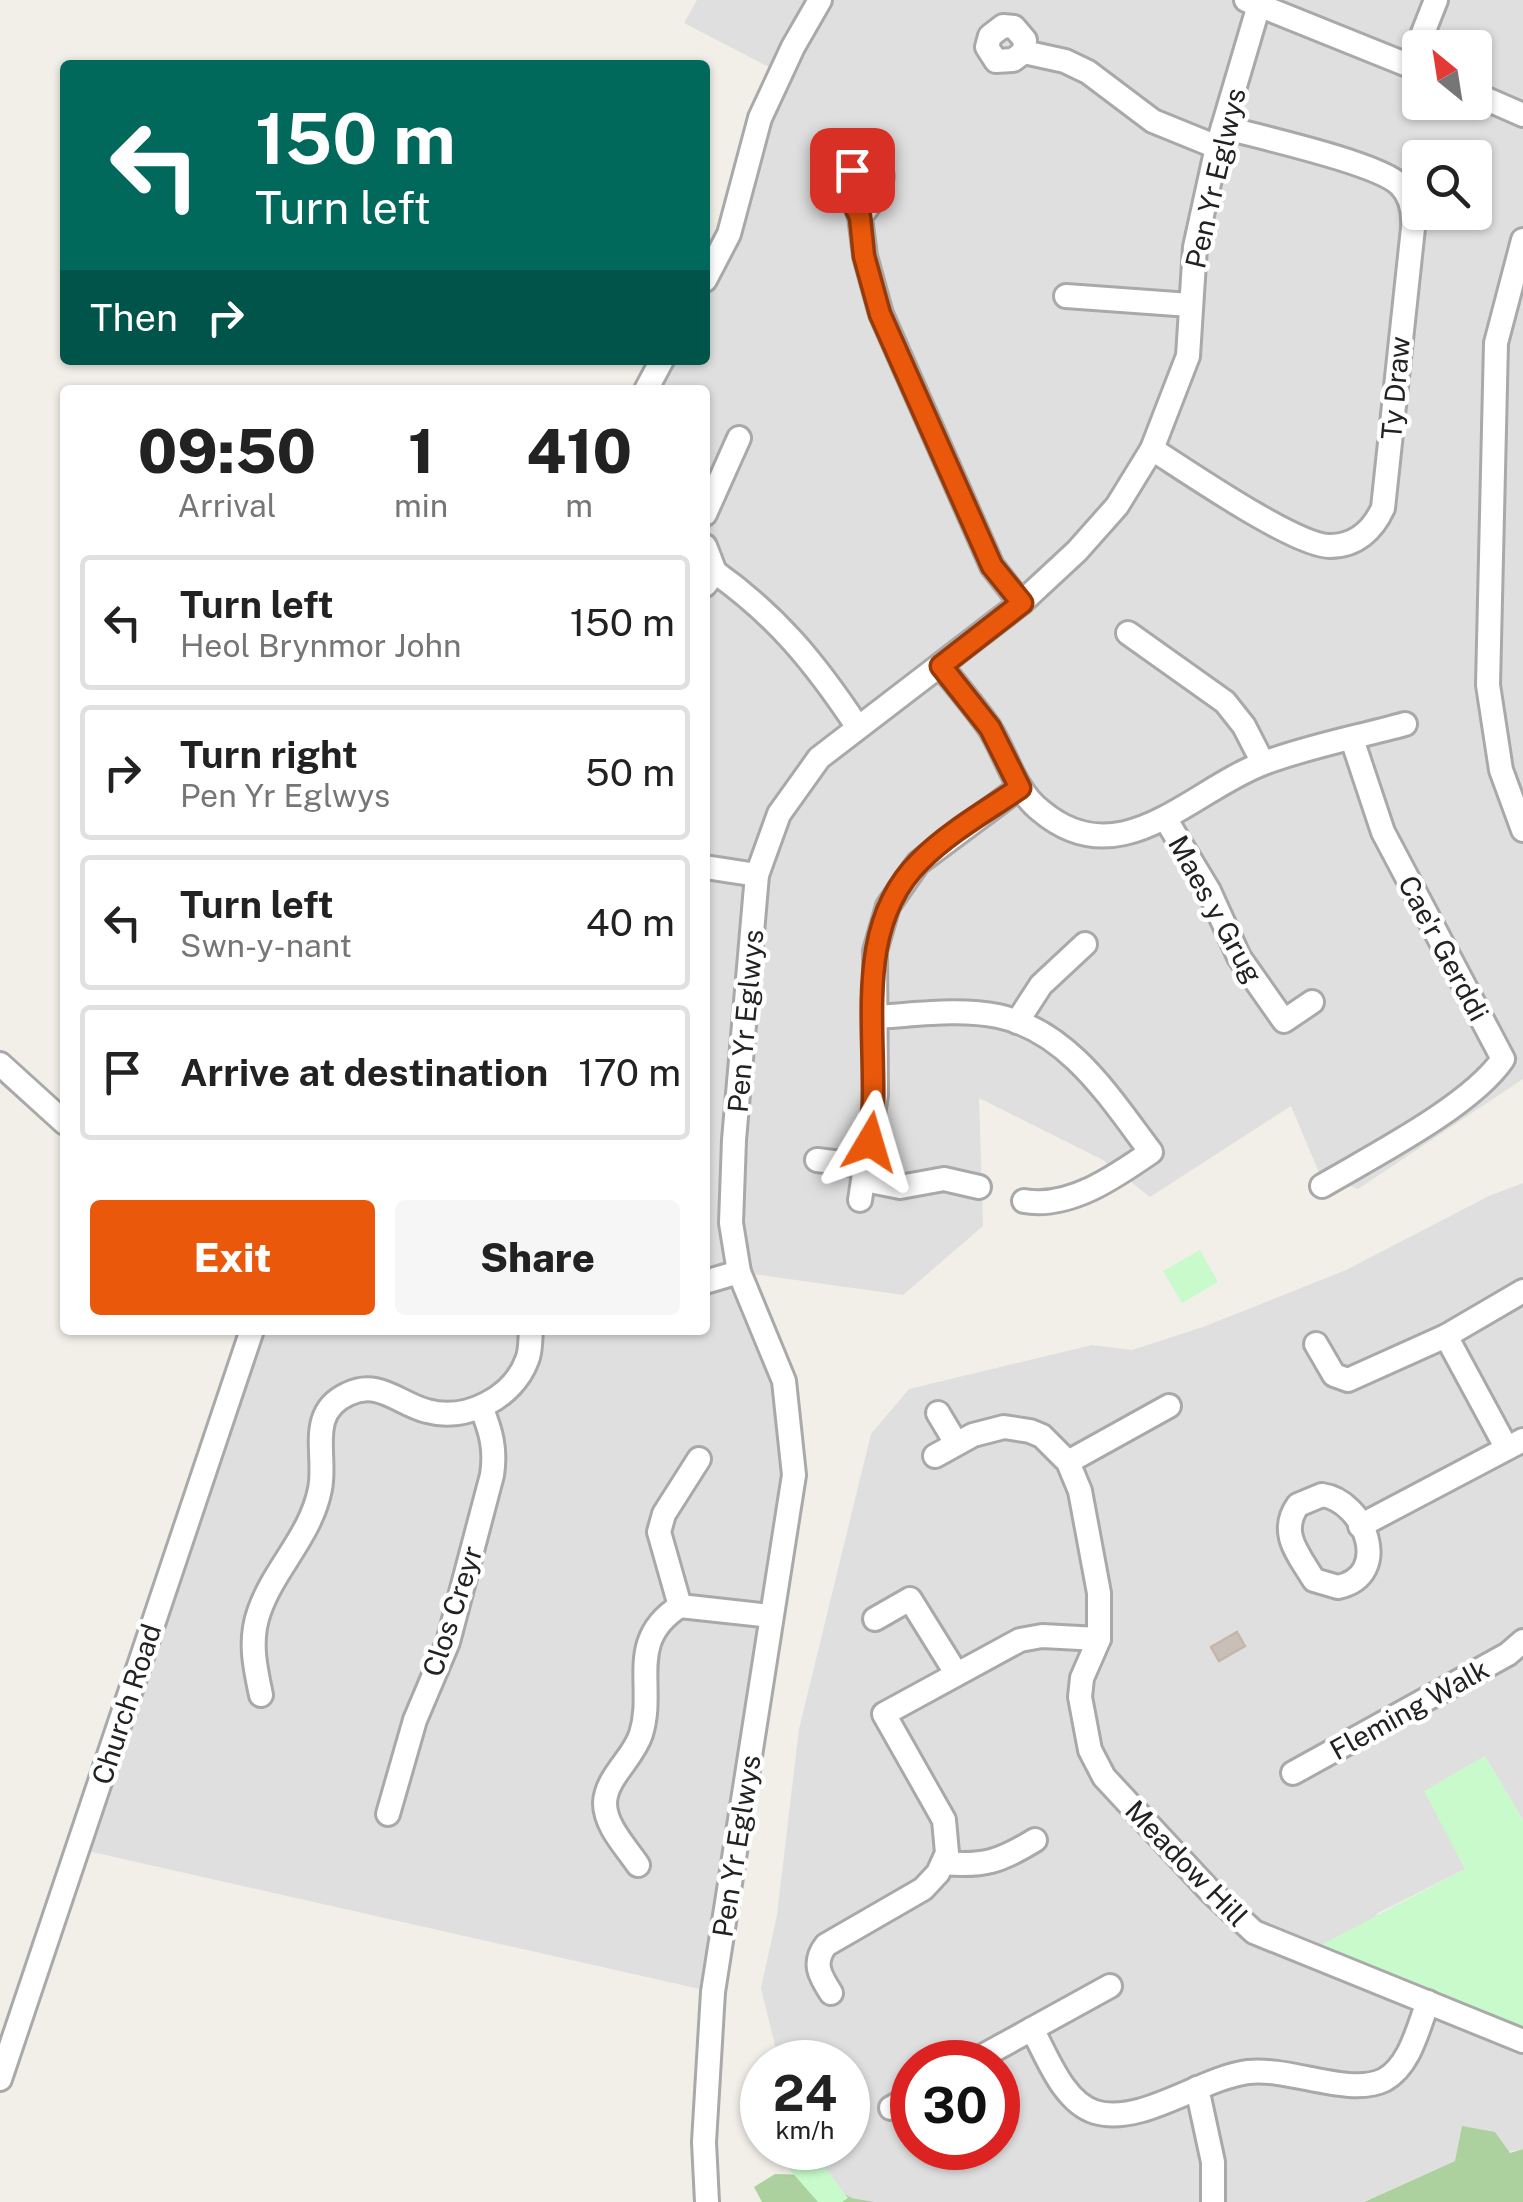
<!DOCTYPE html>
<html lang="en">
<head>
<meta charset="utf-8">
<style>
  body { margin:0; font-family:"Public Sans",sans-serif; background:#f6f6f6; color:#222; height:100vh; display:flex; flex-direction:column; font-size:38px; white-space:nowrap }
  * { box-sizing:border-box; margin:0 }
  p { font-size:32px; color:#767676 }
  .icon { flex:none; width:55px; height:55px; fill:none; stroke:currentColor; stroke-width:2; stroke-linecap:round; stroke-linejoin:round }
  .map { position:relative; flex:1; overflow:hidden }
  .sheet { position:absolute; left:60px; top:385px; width:650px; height:950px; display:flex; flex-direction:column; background:#fff; border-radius:10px; box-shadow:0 2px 8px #0004 }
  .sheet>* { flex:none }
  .top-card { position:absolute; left:60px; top:60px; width:650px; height:305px; border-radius:10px; box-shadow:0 2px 8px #0004; background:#00695c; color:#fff; overflow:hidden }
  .needle { width:65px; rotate:330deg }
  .buttons { position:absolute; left:1402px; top:30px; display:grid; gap:20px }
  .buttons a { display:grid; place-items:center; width:90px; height:90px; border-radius:10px; background:#fff; box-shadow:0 2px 8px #0004; font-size:50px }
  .speed { position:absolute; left:740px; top:2040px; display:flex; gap:20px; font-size:50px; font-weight:700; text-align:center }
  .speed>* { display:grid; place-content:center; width:130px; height:130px; border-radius:50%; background:#fff; box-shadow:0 2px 8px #0004; line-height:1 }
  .speed small { font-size:25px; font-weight:400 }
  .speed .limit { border:15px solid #d22; background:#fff; color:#111 }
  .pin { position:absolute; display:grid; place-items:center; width:85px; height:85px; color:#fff; margin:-42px; border-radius:20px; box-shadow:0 5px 15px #0006 }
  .me { position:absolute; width:110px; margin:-55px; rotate:7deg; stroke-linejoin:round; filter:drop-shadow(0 0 8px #0008) }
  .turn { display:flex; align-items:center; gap:35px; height:210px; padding:0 30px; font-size:45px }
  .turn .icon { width:130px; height:130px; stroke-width:2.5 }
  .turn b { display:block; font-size:70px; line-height:85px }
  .then { display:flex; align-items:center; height:95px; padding:0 30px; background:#0003; gap:20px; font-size:38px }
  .eta { display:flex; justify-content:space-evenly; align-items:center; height:170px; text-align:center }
  .eta b { font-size:60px; font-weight:800; line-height:70px }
  .primary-button { display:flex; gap:20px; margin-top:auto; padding:20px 30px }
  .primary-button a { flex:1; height:115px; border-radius:10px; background:#ea580c; color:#fff; font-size:40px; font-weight:800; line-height:115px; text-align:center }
  .primary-button a+a { background:#f6f6f6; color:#222 }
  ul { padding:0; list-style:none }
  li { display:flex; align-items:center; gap:30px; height:135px; margin:0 20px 15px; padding:0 10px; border:5px solid #e0e0e0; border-radius:10px }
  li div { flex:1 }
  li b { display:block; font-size:38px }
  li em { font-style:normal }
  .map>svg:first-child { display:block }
  .residential { fill:#e0dfdf; fill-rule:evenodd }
  .forest { fill:#add19e }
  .park { fill:#c8facc }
  .building { fill:#c7bfb8; stroke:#c4b6ab; stroke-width:2.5 }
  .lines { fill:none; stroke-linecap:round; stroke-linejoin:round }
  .minor-casing { stroke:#a9a9a9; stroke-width:28 }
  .minor { stroke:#fff; stroke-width:22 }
  .route-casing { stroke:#983908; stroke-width:25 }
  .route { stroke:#ea580c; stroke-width:18 }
  .labels { text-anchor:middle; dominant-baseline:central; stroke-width:9; stroke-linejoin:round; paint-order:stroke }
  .street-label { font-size:28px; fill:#222; stroke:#fff }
</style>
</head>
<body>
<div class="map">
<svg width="1523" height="2202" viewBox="0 0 1523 2202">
  <rect width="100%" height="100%" fill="#f2efe9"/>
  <g class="residential">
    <path d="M 697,0 L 1523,0 L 1523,1079 L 1358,1189 L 1320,1175 L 1291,1106 L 1150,1197 L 1103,1160 L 979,1098 L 983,1226 L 903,1295 L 739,1272 L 791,1422 L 713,1992 L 79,1849 L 252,1330 L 705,1330 L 705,390 L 653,390 L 669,360 L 705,360 L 705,288 L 771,68 L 684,23 ZM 1420,48 L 1475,48 L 1475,102 L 1420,102 ZM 1420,158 L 1475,158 L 1475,212 L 1420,212 Z"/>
    <path d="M 1523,1183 L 1523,1820 L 1485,1756 L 1425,1791 L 1465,1869 L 1376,1914 L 1523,2041 L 1523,2149 L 1455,2161 L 1363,2202 L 874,2202 L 852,2198 L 807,2175 L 800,2148 L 848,2148 L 848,2062 L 779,2062 L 761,1988 L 777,1915 L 799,1729 L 871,1434 L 909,1389 L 1092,1345 L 1132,1350 L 1203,1327 L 1346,1270 L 1489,1196 ZM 912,2062 L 998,2062 L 998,2148 L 912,2148 Z"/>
  </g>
  <g class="forest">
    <path d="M 1462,2126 L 1495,2132 L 1510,2153 L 1523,2149 L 1523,2202 L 1364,2202 L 1455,2161 Z"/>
    <path d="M 775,2174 L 807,2175 L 852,2198 L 874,2202 L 762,2202 L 754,2187 Z"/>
  </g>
  <g class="park">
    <path d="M 1200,1250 L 1218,1282 L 1182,1303 L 1163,1271 Z"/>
    <path d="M 1485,1756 L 1523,1820 L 1523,2041 L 1304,1954 L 1465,1869 L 1424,1791 Z"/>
    <path d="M 815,2154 L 848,2198 L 842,2202 L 818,2202 L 789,2169 Z"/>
  </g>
  <path class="building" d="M 1237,1632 L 1245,1646 L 1219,1661 L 1211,1647 Z"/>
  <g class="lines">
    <g class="minor-casing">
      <g id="minor">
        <path d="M 1246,0 L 1420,70"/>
        <path d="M 1024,52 L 1013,60 L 996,61 L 987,47 L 990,36 L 1003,26 L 1014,27 L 1025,40 L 1024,52 L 1065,61 L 1088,72 L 1153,121 L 1217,147"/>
        <path d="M 1410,66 L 1436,0"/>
        <path d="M 1475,94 L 1523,115"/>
        <path d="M 860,217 C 875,198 904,155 852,170 L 850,189 L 860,217 L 865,256 L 881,314 L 992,566 L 1021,603"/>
        <path d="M 1523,240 L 1496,343 L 1488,685 L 1501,770 L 1523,830"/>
        <path d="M 705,280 L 729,234 L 760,118 L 793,47 L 820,0"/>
        <path d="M 1066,296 L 1190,305"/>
        <path d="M 646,390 L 662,360"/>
        <path d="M 1152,449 C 1187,471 1295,546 1330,546 C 1356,546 1373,530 1383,508 L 1413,228 C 1414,212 1411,196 1400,185 C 1378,163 1259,137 1223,127"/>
        <path d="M 705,514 L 739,438"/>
        <path d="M 705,546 L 715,572 L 705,585"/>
        <path d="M 715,572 C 777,616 815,663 857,726"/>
        <path d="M 1128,633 L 1225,702 L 1244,726 L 1263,763"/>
        <path d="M 941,666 C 957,686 974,706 989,727 C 1007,755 1013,789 1041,811 C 1121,878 1191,790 1264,763 C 1309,746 1358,737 1405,724"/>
        <path d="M 1165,818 L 1209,891 L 1239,957 L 1284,1021 L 1312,1002"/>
        <path d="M 705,867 L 757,875"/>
        <path d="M 874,1017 C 914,1015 958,1008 998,1016 C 1069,1031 1110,1098 1151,1152 C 1115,1177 1069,1209 1024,1201"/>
        <path d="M 1017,1022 L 1041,985 L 1085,944"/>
        <path d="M 0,1064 L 65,1123"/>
        <path d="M 817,1160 L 866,1166"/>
        <path d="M 865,1180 L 900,1187 L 944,1179 L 979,1187"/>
        <path d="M 1322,1186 C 1373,1156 1471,1106 1503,1059 L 1383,832 L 1352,739"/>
        <path d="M 860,1200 L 876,1095 L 875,951 L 888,906 L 918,863 L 1020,787"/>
        <path d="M 705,1282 L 739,1272"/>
        <path d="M 1316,1344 L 1334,1375 L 1348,1380 L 1446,1336"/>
        <path d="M 938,1413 L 956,1443"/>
        <path d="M 1506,1447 L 1446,1336 L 1523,1291"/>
        <path d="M 935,1456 L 973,1435 L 1004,1427 L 1030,1431 L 1042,1436 L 1068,1462 L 1080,1491 L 1099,1593 L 1099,1639 L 1082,1678 L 1080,1697 L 1090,1750 L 1104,1777 L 1210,1891 L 1254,1932 L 1523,2041"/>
        <path d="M 699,1459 L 664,1514 L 659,1532 L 680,1606 L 771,1616"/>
        <path d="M 1068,1462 L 1169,1406"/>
        <path d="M 1322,1495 C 1365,1501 1393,1575 1338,1587 L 1314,1580 C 1299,1555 1278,1533 1298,1505 Z"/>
        <path d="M 1360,1526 L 1523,1440"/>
        <path d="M 875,1619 L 910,1599 L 956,1673"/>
        <path d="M 261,1695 C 255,1667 249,1640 259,1612 C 274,1568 311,1536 320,1489 C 327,1455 306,1413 348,1394 C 379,1379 399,1404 427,1411 C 466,1422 513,1398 527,1360 C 531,1351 530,1340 531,1330"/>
        <path d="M 1293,1773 L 1508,1654 L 1523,1641"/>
        <path d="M 388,1814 L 415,1720 L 448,1642 L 492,1475 C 496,1449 491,1431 481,1407"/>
        <path d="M 943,1863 C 984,1867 1001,1861 1035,1840"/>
        <path d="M 638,1865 C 626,1847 605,1826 605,1803 C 606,1777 633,1759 641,1734 C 656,1686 625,1641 680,1606"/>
        <path d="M 831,1993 C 820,1976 812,1963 826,1945 L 923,1889 L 938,1873 L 947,1853 L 944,1820 L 884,1714 L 1020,1640 L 1042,1636 L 1099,1639"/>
        <path d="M 1032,2029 L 1110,1986"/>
        <path d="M 972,2062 L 1032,2029 C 1047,2056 1063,2102 1095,2112 C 1141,2126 1201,2078 1248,2072 C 1289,2067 1349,2097 1384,2080 C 1410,2066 1418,2028 1428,2002"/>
        <path d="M 0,2079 L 252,1330"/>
        <path d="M 1197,2088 L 1213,2162 L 1213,2201"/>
        <path d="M 891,2108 L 912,2096"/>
        <path d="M 707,2202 L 704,2142 L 713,1992 L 794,1475 L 784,1381 L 739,1272 L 731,1223 L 734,1140 L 757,875 L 779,814 L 819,758 L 1021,603 L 1077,551 L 1117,506 L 1152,449 L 1188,356 L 1195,247 L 1217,147 L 1259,5"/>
      </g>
    </g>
    <use href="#minor" class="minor"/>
  </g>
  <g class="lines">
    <g class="route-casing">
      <path id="route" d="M 852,170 L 852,201 L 860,217 L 864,256 L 880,314 L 992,566 L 1022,603 L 941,666 L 990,728 L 1020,788 C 986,811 949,832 920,861 C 846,934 883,1050 870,1142"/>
    </g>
    <use href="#route" class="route"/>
  </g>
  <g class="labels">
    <g class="street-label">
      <text transform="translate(1215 178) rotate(-77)">Pen Yr Eglwys</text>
      <text transform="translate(1395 388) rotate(-85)">Ty Draw</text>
      <text transform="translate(1216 909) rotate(61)">Maes y Grug</text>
      <text transform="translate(1444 948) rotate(62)">Cae'r Gerddi</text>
      <text transform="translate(745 1021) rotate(-85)">Pen Yr Eglwys</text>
      <text transform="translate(452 1611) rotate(-72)">Clos Creyr</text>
      <text transform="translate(126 1704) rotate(-72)">Church Road</text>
      <text transform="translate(1409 1709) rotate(-29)">Fleming Walk</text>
      <text transform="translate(736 1846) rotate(-81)">Pen Yr Eglwys</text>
      <text transform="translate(1187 1863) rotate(46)">Meadow Hill</text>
    </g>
  </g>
</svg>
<div class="buttons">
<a><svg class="needle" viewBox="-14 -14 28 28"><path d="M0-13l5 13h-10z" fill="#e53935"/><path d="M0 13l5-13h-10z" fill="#767676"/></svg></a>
<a><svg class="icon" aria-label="search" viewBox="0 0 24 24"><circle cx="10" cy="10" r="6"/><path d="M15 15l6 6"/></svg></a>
</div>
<div class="speed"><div>24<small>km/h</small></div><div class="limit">30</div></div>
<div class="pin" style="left:852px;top:170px;background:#d93025"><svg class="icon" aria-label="arrive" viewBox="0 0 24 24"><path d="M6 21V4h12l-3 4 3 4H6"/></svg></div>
<svg class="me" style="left:870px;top:1142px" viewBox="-20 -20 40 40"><path d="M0-17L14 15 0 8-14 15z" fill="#ea580c" stroke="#fff" stroke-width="4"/></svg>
<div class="top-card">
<div class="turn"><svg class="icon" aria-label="left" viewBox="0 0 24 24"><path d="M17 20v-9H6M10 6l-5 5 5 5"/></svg><div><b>150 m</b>Turn left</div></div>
<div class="then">Then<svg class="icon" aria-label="right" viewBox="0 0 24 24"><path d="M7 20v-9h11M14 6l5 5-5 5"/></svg></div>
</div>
<section class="sheet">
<div class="eta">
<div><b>09:50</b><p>Arrival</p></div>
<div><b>1</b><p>min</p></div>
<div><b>410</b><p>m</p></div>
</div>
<ul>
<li><svg class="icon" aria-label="left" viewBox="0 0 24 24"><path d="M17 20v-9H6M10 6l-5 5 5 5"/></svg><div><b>Turn left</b><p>Heol Brynmor John</p></div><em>150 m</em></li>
<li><svg class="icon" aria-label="right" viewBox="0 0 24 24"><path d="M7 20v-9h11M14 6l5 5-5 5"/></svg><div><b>Turn right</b><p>Pen Yr Eglwys</p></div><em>50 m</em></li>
<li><svg class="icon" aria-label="left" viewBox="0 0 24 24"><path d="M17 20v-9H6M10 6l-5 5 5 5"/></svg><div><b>Turn left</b><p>Swn-y-nant</p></div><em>40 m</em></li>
<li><svg class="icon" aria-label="arrive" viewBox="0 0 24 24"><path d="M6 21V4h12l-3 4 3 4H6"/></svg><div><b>Arrive at destination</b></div><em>170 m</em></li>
</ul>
<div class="primary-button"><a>Exit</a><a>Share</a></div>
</section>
</div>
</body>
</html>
